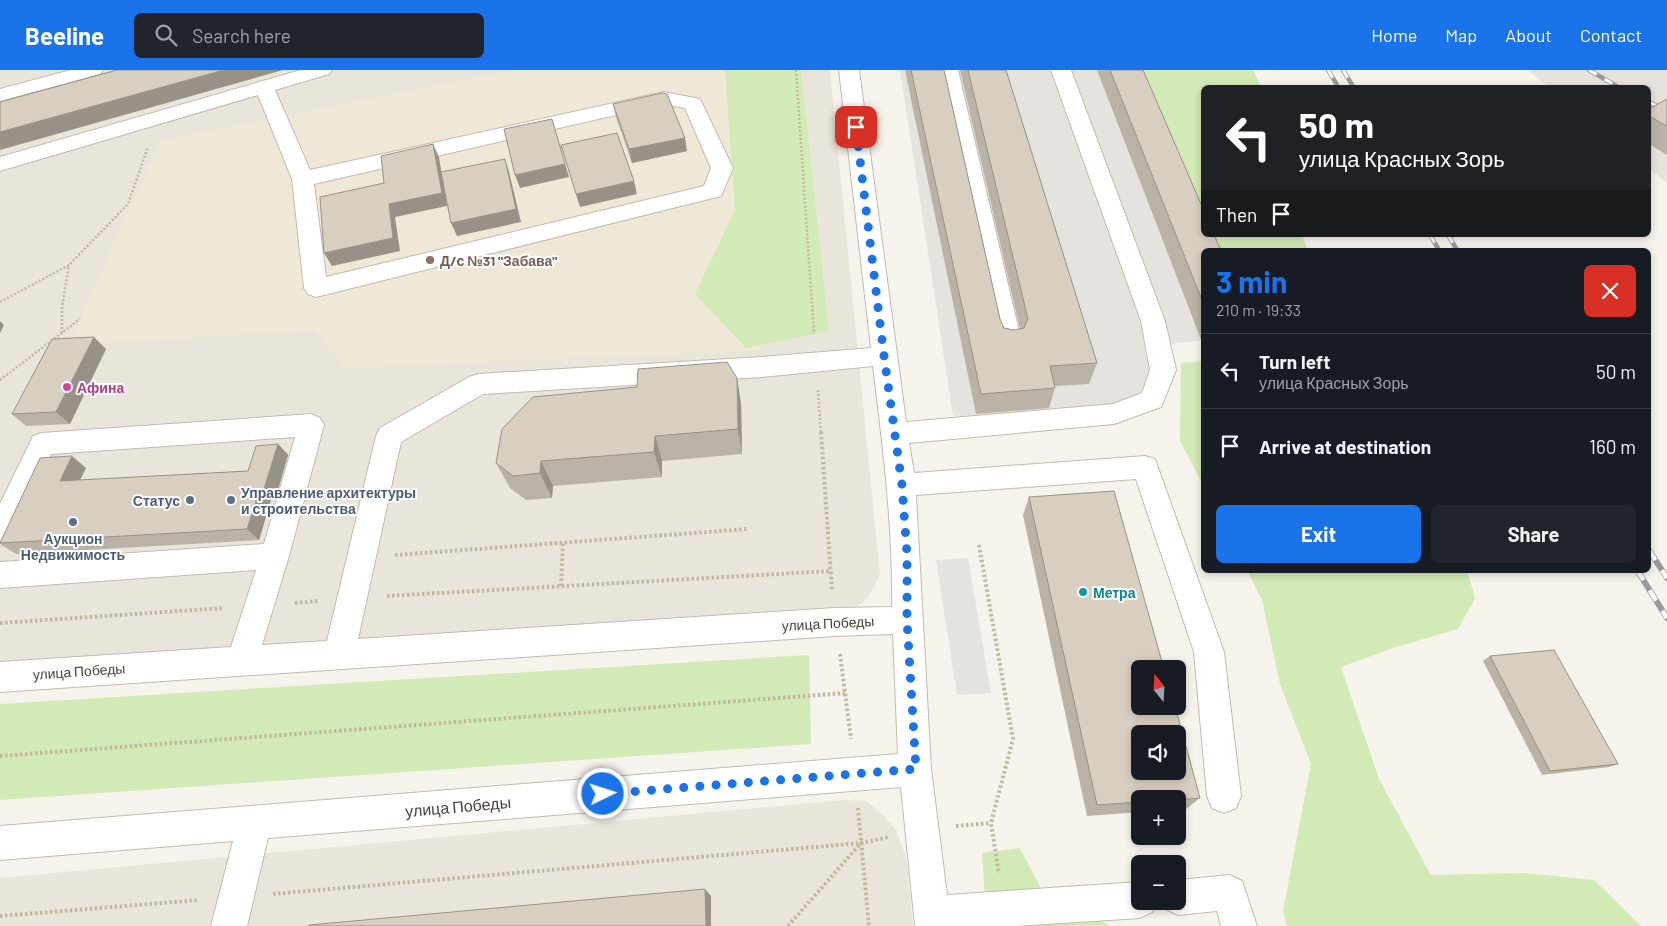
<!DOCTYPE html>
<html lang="en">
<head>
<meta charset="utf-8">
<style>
  body { margin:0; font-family:Barlow,sans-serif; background:#20242c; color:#f1f3f6; height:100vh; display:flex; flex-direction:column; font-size:19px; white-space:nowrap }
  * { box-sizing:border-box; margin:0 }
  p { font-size:16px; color:#9ea1a6 }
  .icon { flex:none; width:28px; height:28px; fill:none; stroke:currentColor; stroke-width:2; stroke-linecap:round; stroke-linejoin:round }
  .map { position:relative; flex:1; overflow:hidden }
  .details { position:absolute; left:1201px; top:178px; width:450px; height:325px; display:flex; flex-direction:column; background:#171b24; border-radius:8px; box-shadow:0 2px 8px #0003 }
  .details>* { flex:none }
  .hud { position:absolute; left:1201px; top:15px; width:450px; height:152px; border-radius:8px; box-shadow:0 2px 8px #0003; background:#202124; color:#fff; overflow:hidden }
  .needle { width:32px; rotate:342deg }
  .tools { position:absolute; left:1131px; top:590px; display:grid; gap:10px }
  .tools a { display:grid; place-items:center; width:55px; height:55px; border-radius:8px; background:#171b24; box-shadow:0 2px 8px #0003; font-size:25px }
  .pin { position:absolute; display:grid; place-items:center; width:42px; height:42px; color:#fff; margin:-21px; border-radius:10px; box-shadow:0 2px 8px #0006 }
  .me { position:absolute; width:55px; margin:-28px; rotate:86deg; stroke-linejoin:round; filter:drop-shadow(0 0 4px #0008) }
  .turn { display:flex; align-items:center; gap:18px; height:105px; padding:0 15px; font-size:22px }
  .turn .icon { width:65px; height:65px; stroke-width:2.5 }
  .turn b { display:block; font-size:35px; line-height:42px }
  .then { display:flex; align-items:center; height:48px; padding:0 15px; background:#0003; gap:10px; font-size:19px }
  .round { display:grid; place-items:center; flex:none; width:52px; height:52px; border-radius:8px; background:#20242c }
  .summary { display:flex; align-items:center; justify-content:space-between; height:85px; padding:0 15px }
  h1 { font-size:30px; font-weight:700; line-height:38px; color:#1a73e8 }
  .button { display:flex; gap:10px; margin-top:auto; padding:10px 15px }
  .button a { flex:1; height:58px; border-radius:8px; background:#1a73e8; color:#fff; font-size:20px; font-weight:700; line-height:58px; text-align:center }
  .button a+a { background:#20242c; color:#f1f3f6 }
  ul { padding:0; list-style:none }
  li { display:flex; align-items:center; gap:15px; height:75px; padding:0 15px; border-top:1px solid #363941 }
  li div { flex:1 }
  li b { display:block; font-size:19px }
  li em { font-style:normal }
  header { display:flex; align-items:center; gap:30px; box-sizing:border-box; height:70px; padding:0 25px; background:#1a73e8; color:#fff }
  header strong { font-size:24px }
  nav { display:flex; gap:28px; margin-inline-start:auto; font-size:18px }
  .search { width:350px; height:45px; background:#20242c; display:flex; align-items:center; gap:12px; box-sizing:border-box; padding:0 18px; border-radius:8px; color:#9ea1a6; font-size:19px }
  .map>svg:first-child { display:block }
  .residential { fill:#eae5da }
  .industrial { fill:#e6e2dd }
  .education { fill:#efe8d6 }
  .green { fill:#d2eab5 }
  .parking { fill:#e5e3e0 }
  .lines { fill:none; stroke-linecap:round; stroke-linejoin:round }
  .minor-casing { stroke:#c2bbae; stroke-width:2 }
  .path-far1 { stroke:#c4b79f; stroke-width:2.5; stroke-dasharray:2 2; stroke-linecap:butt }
  .path { stroke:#c4b79f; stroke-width:4; stroke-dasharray:2.5 2.5; stroke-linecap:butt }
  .minor { fill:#fff; fill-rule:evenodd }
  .rail-far1-casing { stroke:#9a9a9a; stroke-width:4.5 }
  .rail-casing { stroke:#9a9a9a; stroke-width:6 }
  .rail-far1 { stroke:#fff; stroke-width:3; stroke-dasharray:9; stroke-linecap:butt }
  .rail { stroke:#fff; stroke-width:4.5; stroke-dasharray:12; stroke-linecap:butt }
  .wall { fill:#bab2a6 }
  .shaded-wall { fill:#979187 }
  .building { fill:#d8cfc1; stroke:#979187; fill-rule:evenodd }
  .route { stroke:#1a73e8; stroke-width:9; stroke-dasharray:0 16.2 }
  .education-dot { fill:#8d6e63; stroke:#fff; stroke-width:2 }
  .hotel-dot { fill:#d1479c; stroke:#fff; stroke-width:2 }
  .service-dot { fill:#5c6f8a; stroke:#fff; stroke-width:2 }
  .culture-dot { fill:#0f9aa8; stroke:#fff; stroke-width:2 }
  .labels { text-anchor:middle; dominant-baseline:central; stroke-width:4; stroke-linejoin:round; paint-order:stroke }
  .education-label { font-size:14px; font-weight:bold; fill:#785e54; stroke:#fff; text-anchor:start }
  .hotel-label { font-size:14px; font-weight:bold; fill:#b23c85; stroke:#fff; text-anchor:start }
  .service-label { font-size:14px; font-weight:bold; fill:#4e5e75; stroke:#fff; text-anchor:start }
  .culture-label { font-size:14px; font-weight:bold; fill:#0d838f; stroke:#fff; text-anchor:start }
  .street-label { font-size:14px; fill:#4b4439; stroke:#fff }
  .near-street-label { font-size:16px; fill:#4b4439; stroke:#fff }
</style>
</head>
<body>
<header>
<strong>Beeline</strong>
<div class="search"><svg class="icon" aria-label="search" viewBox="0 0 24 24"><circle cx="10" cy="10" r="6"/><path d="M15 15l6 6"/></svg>Search here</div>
<nav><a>Home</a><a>Map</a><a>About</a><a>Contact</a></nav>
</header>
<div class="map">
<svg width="1667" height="856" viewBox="0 0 1667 856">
  <rect width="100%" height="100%" fill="#f6f3ec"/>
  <g class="residential">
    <path d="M 0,0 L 830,0 L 880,505 L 868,528 L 847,543 L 0,599 Z"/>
    <path d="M 843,730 L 866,731 L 883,745 L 896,760 L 906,787 L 913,856 L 0,856 L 0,808 Z"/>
  </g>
  <g class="industrial">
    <path d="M 900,0 L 1125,0 L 1204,180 L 1204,270 L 1169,274 L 1152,327 L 1079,340 L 953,346 Z"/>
    <path d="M 1528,0 L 1667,0 L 1667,113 L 1649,98 L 1649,18 L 1549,17 Z"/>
  </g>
  <path class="education" d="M 516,0 L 736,0 L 761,280 L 344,298 L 314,260 L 68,275 L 160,71 Z"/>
  <g class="green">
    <path d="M 725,0 L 801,0 L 829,261 L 746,278 L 695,224 L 735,140 Z"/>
    <path d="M 1141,0 L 1253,0 L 1261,17 L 1204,18 L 1204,146 Z"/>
    <path d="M 1212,165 L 1302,165 L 1308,180 L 1218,180 Z"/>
    <path d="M 1204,291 L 1204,417 L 1180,371 L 1181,293 Z"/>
    <path d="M 1247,500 L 1467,500 L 1475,528 L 1458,559 L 1393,578 L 1341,597 L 1379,709 L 1431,805 L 1523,803 L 1594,810 L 1641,856 L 1287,856 L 1283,841 L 1311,694 L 1280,614 L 1262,530 Z"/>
    <path d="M 809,585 L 811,674 L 0,730 L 0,634 Z"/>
    <path d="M 1020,778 L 1040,817 L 1110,856 L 987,856 L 982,783 Z"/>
  </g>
  <path class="parking" d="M 968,488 L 991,623 L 957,625 L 936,490 Z"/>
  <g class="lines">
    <g class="minor-casing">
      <g id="minor">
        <path d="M 71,0 L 103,0 L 100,4 L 0,31 L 0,19 Z"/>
        <path d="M 301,0 L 332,0 L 329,4 L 275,20 L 310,100 L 664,22 L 700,29 L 733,98 L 721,126 L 316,227 L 308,224 L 304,218 L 292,109 L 258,25 L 0,101 L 0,87 ZM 664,34 L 685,38 L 711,98 L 704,116 L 326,207 L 314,114 Z"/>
        <path d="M 839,0 L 859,0 L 906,352 L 1113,334 L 1142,323 L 1150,300 L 1141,251 L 1051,0 L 1071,0 L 1165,251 L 1176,300 L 1161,337 L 1114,354 L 909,373 L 914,403 L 1145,386 L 1155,389 L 1224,582 L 1241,726 L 1236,738 L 1224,743 L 1212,738 L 1207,726 L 1194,582 L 1136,409 L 916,425 L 931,699 L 947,825 L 1140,812 L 1140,831 L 1157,831 L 1152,842 L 1140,848 L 1016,856 L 915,856 L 901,717 L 268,768 L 247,856 L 211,856 L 233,771 L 0,790 L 0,756 L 898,684 L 893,564 L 835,566 L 0,622 L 0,592 L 231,577 L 256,500 L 0,518 L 0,492 L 264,474 L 295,367 L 51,384 L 10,473 L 0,476 L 0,434 L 33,366 L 42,363 L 311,344 L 320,348 L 324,355 L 289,486 L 262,575 L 327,571 L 376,366 L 380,358 L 469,307 L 478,304 L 762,287 L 871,278 ZM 873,296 C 883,377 893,455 892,537 L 835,538 L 358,569 L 401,372 L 483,324 L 762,307 Z"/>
        <path d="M 938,0 L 958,0 L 1021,270 L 1018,277 L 1009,279 L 1000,277 L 997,270 Z"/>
        <path d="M 1230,805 L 1242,811 L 1257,856 L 1221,856 L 1217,841 L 1178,845 L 1166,839 L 1162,831 L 1178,831 L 1178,810 Z"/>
      </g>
    </g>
    <g class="path-far1">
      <path d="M 796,0 L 814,264"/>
      <path d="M 0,232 L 69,195 L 128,134 L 148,77"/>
      <path d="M 62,263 L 62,237 L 69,195"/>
      <path d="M 0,310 L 80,249"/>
      <path d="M 818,320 L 821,364"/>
    </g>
    <g class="path">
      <path d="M 821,362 L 832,521"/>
      <path d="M 979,475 L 1013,669 L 991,753 L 999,804"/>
      <path d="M 395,485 L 748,459"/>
      <path d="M 561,516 L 563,472"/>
      <path d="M 387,526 L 831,501"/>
      <path d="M 295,533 L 318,531"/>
      <path d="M 0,553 L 224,538"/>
      <path d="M 840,584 L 851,669"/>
      <path d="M 0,686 L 846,623"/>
      <path d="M 858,738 L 869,856"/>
      <path d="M 956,756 L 991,753"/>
      <path d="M 273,824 L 861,773 L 889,767"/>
      <path d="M 0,846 L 199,830"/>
      <path d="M 788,856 L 861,773"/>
    </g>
    <use href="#minor" class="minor"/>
    <g class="rail-far1-casing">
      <g id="rail-far1">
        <path d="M 1328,0 L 1339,18"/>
        <path d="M 1343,0 L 1354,18"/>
        <path d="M 1589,0 L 1620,18"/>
        <path d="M 1649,32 L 1667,41"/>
        <path d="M 1430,165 L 1439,180"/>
        <path d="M 1448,165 L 1457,180"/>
      </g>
    </g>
    <g class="rail-casing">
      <g id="rail">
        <path d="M 1649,480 L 1667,508"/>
        <path d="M 1637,500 L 1667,548"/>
      </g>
    </g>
    <use href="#rail-far1" class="rail-far1"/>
    <use href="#rail" class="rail"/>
  </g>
  <g class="wall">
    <path d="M 905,0 L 944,0 L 1000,249 L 1004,258 L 1014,260 L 1020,259 L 960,0 L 1006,0 L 1097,293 L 1089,314 L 1055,316 L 1055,318 L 1049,338 L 976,344 Z"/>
    <path d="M 1097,0 L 1143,0 L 1204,180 L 1204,272 L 1202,272 Z"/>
    <path d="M 1667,29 L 1667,85 L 1649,74 L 1649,39 Z"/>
    <path d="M 613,34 L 687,81 L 632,93 L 616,47 Z"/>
    <path d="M 106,279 L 70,354 L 26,356 L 12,344 Z"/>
    <path d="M 737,308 L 741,334 L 742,384 L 662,391 L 662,407 L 553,416 L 552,428 L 526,430 L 510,418 L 496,393 Z"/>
    <path d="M 278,374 L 288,385 L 275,430 L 271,430 L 259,470 L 16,484 L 0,474 L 0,472 L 86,398 L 80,410 L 248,401 Z"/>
    <path d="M 1029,427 L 1200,728 L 1186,739 L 1178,739 L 1178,729 L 1140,729 L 1140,742 L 1087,746 L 1023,445 Z"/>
    <path d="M 1490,586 L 1618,694 L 1609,697 L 1542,705 L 1483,591 Z"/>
  </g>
  <g class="shaded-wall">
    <path d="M 224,0 L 283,0 L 0,80 L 0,62 Z"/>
    <path d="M 685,68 L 687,81 L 632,93 L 629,79 Z"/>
    <path d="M 433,74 L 439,87 L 447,136 L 395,147 L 400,181 L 332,196 L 324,183 L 389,134 Z"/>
    <path d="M 505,89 L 509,102 L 521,152 L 457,166 L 451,153 Z"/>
    <path d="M 565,94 L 569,107 L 520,118 L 515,105 Z"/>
    <path d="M 634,111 L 637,124 L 580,137 L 576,124 Z"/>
    <path d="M 0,251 L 4,255 L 0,263 Z"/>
    <path d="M 94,267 L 106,279 L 70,354 L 56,342 Z"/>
    <path d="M 737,308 L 741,334 L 742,384 L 738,359 Z"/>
    <path d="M 655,366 L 662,391 L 662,407 L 654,382 Z"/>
    <path d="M 278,374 L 288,385 L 275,430 L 264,419 Z"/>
    <path d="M 72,386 L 86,398 L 74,422 L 60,411 Z"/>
    <path d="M 541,391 L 553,416 L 552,428 L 540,403 Z"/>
    <path d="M 260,419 L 271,430 L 259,470 L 247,459 Z"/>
    <path d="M 705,819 L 711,826 L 711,856 L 706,856 Z"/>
  </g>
  <g class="building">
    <path d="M 117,0 L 224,0 L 0,62 L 0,32 Z"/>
    <path d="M 911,0 L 944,0 L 1000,249 L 1004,258 L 1014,260 L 1024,258 L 1028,249 L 968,0 L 1006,0 L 1097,293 L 1050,296 L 1055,318 L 981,324 Z"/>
    <path d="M 1110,0 L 1143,0 L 1204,141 L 1204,165 L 1214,165 L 1221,180 L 1204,180 L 1204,235 Z"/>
    <path d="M 662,23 L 667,24 L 685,68 L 629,79 L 613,34 Z"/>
    <path d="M 1667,29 L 1667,56 L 1649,46 L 1649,39 Z"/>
    <path d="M 552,49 L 565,94 L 515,105 L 504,59 Z"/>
    <path d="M 617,63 L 634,111 L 576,124 L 561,75 Z"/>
    <path d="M 433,74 L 442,123 L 389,134 L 393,168 L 324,183 L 320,127 L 384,113 L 381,86 Z"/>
    <path d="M 505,89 L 516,139 L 451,153 L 441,102 Z"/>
    <path d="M 94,267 L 56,342 L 12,344 L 52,269 Z"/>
    <path d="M 727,292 L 737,308 L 738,359 L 655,366 L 654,382 L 541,391 L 540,403 L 513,406 L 496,393 L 502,359 L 533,327 L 637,317 L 638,299 Z"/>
    <path d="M 278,374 L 264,419 L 260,419 L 247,459 L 0,473 L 40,388 L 72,386 L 60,411 L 248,401 L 256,376 Z"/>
    <path d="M 1114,421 L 1164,599 L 1140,599 L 1140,636 L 1175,636 L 1200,728 L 1178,730 L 1178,729 L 1140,729 L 1140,732 L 1097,735 L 1029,427 ZM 1140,664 L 1178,664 L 1178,701 L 1140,701 Z"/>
    <path d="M 1554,580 L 1618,694 L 1550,701 L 1490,586 Z"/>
    <path d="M 705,819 L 706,856 L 309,856 L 309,855 Z"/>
  </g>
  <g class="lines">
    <path class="route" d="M 603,724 L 916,699 L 907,550 L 907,484 L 902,415 L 884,286 L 856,57"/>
  </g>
  <circle class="education-dot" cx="430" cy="190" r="5"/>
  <circle class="hotel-dot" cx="67" cy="317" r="5"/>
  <g class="service-dot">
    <circle cx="190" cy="430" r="5"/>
    <circle cx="231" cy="430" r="5"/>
    <circle cx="73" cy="452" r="5"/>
  </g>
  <circle class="culture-dot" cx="1083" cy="522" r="5"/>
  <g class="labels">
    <g class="education-label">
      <text x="440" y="190">Д/с №31 "Забава"</text>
    </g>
    <g class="hotel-label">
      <text x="77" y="317">Афина</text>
    </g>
    <g class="service-label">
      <text x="241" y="422">Управление архитектуры<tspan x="241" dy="16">и строительства</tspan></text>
      <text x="180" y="430" text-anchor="end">Статус</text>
      <text x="73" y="468" text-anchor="middle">Аукцион<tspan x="73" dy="16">Недвижимость</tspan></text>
    </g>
    <g class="culture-label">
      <text x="1093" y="522">Метра</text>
    </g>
    <g class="street-label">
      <text transform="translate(828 553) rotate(-3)">улица Победы</text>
      <text transform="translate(79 601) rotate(-4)">улица Победы</text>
    </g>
    <g class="near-street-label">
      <text transform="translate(458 736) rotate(-5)">улица Победы</text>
    </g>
  </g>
</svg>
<div class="tools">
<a><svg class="needle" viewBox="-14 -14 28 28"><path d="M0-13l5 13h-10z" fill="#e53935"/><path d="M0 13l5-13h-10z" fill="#9ea1a6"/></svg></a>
<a><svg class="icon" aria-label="sound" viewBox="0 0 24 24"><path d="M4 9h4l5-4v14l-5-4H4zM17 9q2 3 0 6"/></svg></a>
<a>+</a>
<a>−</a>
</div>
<div class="pin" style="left:856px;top:57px;background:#d93025"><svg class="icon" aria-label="arrive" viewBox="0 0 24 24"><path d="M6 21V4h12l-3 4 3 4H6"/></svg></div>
<svg class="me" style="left:603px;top:724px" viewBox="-20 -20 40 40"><circle r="17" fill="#1a73e8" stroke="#fff" stroke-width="3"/><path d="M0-11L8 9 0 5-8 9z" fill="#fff"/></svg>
<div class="hud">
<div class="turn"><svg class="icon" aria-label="left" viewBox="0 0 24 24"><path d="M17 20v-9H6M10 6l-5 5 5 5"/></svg><div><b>50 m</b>улица Красных Зорь</div></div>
<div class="then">Then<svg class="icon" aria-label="arrive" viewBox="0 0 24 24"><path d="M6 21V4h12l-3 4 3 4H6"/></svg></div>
</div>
<section class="details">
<div class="summary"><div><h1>3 min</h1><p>210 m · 19:33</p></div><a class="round" style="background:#d93025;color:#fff"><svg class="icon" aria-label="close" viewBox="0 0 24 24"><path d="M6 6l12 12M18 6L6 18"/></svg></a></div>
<ul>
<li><svg class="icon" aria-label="left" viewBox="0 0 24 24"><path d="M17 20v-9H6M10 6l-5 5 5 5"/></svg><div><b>Turn left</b><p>улица Красных Зорь</p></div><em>50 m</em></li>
<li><svg class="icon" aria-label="arrive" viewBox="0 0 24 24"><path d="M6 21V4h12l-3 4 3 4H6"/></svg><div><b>Arrive at destination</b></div><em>160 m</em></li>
</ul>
<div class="button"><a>Exit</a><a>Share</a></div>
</section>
</div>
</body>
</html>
